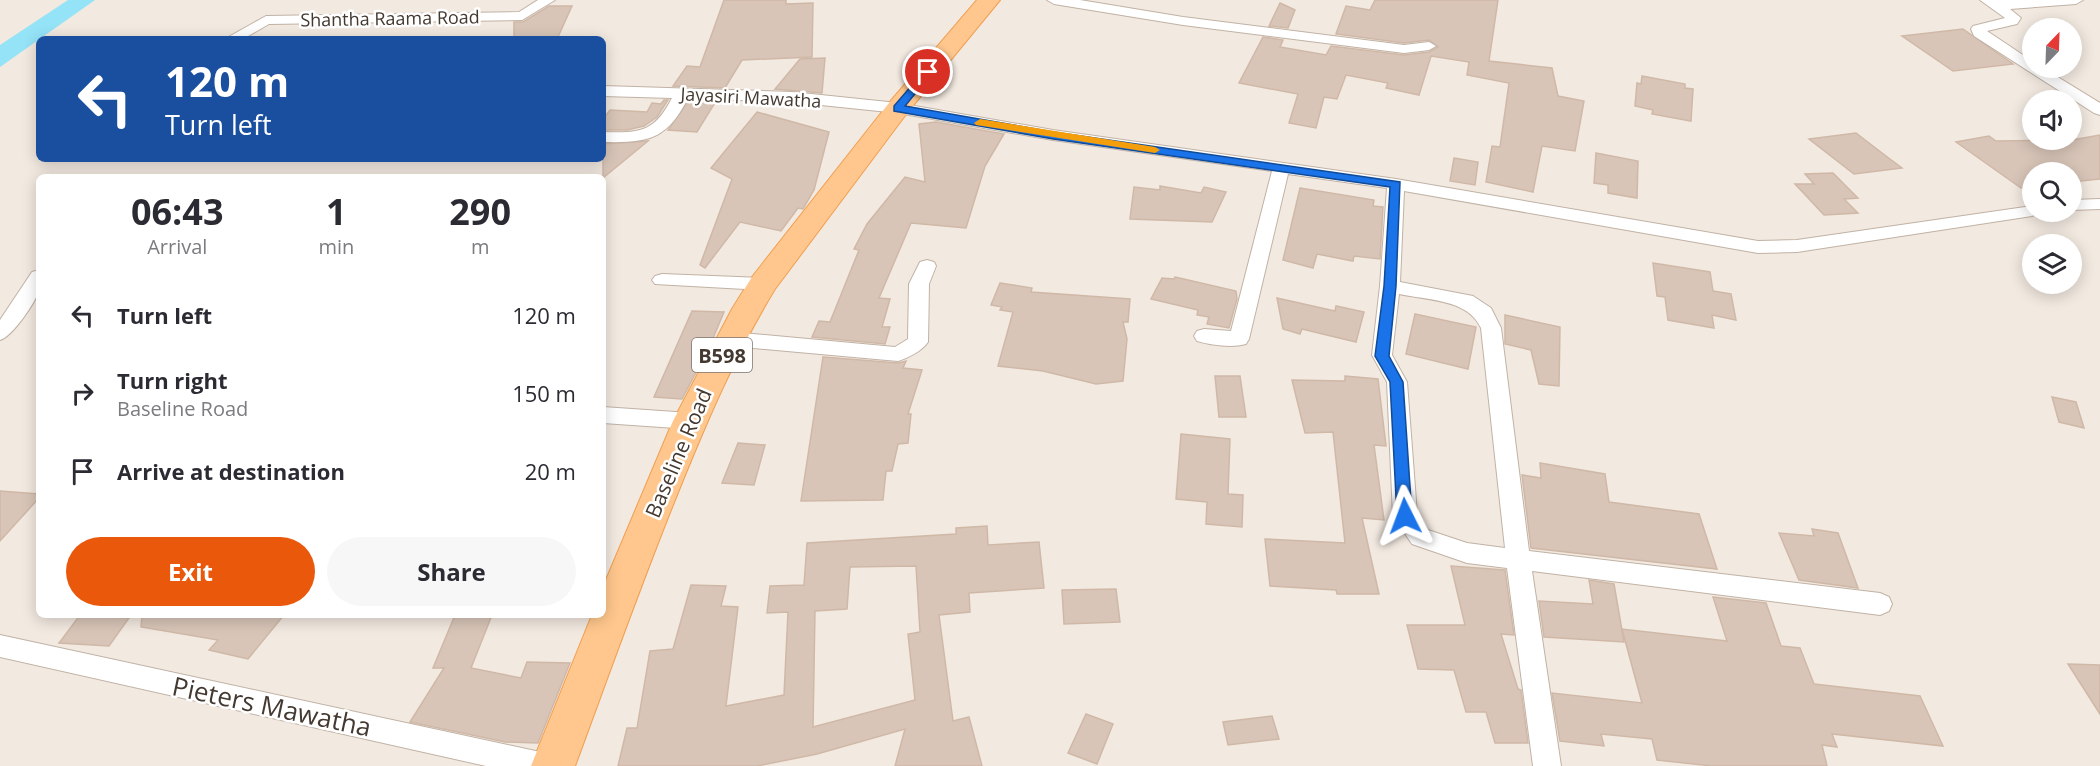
<!DOCTYPE html>
<html lang="en">
<head>
<meta charset="utf-8">
<style>
  body { margin:0; font-family:"Open Sans",sans-serif; background:#f7f7f7; color:#2b2b33; height:100vh; display:flex; flex-direction:column; font-size:22px; white-space:nowrap }
  * { box-sizing:border-box; margin:0 }
  p { font-size:20px; color:#7c7c81 }
  .icon { flex:none; width:33px; height:33px; fill:none; stroke:currentColor; stroke-width:2; stroke-linecap:round; stroke-linejoin:round }
  .map { position:relative; flex:1; overflow:hidden }
  .sheet { position:absolute; left:36px; top:174px; width:570px; height:444px; display:flex; flex-direction:column; background:#fff; border-radius:9px; box-shadow:0 3px 15px #0003 }
  .sheet>* { flex:none }
  .top-card { position:absolute; left:36px; top:36px; width:570px; height:126px; border-radius:9px; box-shadow:0 3px 15px #0003; background:#1a4fa0; color:#fff; overflow:hidden }
  .needle { width:39px; rotate:23deg }
  .buttons { position:absolute; left:2022px; top:18px; display:grid; gap:12px }
  .buttons a { display:grid; place-items:center; width:60px; height:60px; border-radius:50%; background:#fff; box-shadow:0 3px 15px #0003; font-size:30px }
  .pin { position:absolute; display:grid; place-items:center; width:51px; height:51px; color:#fff; margin:-26px; border:3px solid #fff; border-radius:50%; box-shadow:0 2px 6px #0007 }
  .me { position:absolute; width:66px; margin:-33px; rotate:357deg; stroke-linejoin:round; filter:drop-shadow(0 0 4px #0008) }
  .turn { display:flex; align-items:center; gap:21px; height:126px; padding:0 30px; font-size:27px }
  .turn .icon { width:78px; height:78px; stroke-width:2.5 }
  .turn b { display:block; font-size:42px; line-height:51px }
  .eta { display:flex; justify-content:space-evenly; align-items:center; height:102px; text-align:center }
  .eta b { font-size:36px; font-weight:700; line-height:42px }
  .cta { display:flex; gap:12px; margin-top:auto; padding:12px 30px }
  .cta a { flex:1; height:69px; border-radius:36px; background:#ea580c; color:#fff; font-size:24px; font-weight:700; line-height:69px; text-align:center }
  .cta a+a { background:#f7f7f7; color:#2b2b33 }
  ul { padding:0; list-style:none }
  li { display:flex; align-items:center; gap:18px; height:78px; padding:0 30px }
  li div { flex:1 }
  li b { display:block; font-size:22px }
  li em { font-style:normal }
  .map>svg:first-child { display:block }
  .water { fill:#95e3f7 }
  .lines { fill:none; stroke-linecap:round; stroke-linejoin:round }
  .canal { fill:#95e3f7; fill-rule:evenodd }
  .building { fill:#d8c5b8; stroke:#d0b8a7; stroke-width:1.5; fill-rule:evenodd }
  .street-casing { stroke:#c1b2a5; stroke-width:2 }
  .primary-casing { stroke:#f09f51; stroke-width:2 }
  .street { fill:#fff; fill-rule:evenodd }
  .primary { fill:#ffc78d; fill-rule:evenodd }
  .route { fill:#1a73e8; stroke:#114b97; stroke-width:1.5 }
  .slow { fill:#f59e0b }
  .labels { text-anchor:middle; dominant-baseline:central; stroke-width:5; stroke-linejoin:round; paint-order:stroke }
  .far-street-label { font-size:18px; fill:#443931; stroke:#fff }
  .shield { fill:#fff; stroke:#7c746f; stroke-width:1.5 }
  .shield-label { font-size:20px; font-weight:bold; fill:#443931 }
  .street-label { font-size:21px; fill:#443931; stroke:#fff }
  .near-street-label { font-size:26px; fill:#443931; stroke:#fff }
</style>
</head>
<body>
<div class="map">
<svg width="2100" height="766" viewBox="0 0 2100 766">
  <rect width="100%" height="100%" fill="#f2e9e0"/>
  <path class="water" d="M 79,0 L 95,0 L 0,67 L 0,57 Z"/>
  <g class="lines">
    <path class="canal" d="M 68,0 L 92,0 L 8,60 L 0,61 L 0,45 Z"/>
  </g>
  <g class="building">
    <path d="M 724,0 L 786,0 L 786,4 L 813,3 L 812,57 L 742,60 L 725,88 L 673,86 L 687,66 L 700,67 Z"/>
    <path d="M 1375,0 L 1498,0 L 1489,61 L 1552,68 L 1558,96 L 1584,101 L 1575,151 L 1542,146 L 1533,192 L 1486,182 L 1492,146 L 1500,147 L 1509,83 L 1467,75 L 1469,62 L 1431,56 L 1419,95 L 1386,88 L 1388,83 L 1346,75 L 1337,99 L 1324,97 L 1316,128 L 1289,123 L 1298,94 L 1239,83 L 1263,37 L 1283,40 L 1280,47 L 1326,55 L 1331,46 L 1404,55 L 1429,52 L 1438,47 L 1429,40 L 1404,43 L 1336,34 L 1346,6 L 1370,10 Z"/>
    <path d="M 1280,3 L 1295,10 L 1288,28 L 1269,26 Z"/>
    <path d="M 549,6 L 572,6 L 557,39 L 514,39 L 514,22 L 523,22 Z"/>
    <path d="M 1963,29 L 2013,64 L 1953,71 L 1902,36 Z"/>
    <path d="M 825,58 L 822,93 L 775,89 L 800,59 Z"/>
    <path d="M 1642,76 L 1685,84 L 1685,88 L 1693,89 L 1691,121 L 1652,114 L 1653,110 L 1635,106 L 1637,83 L 1641,84 Z"/>
    <path d="M 664,100 L 668,100 L 657,117 L 644,126 L 627,130 L 603,130 L 603,119 L 610,110 L 647,112 L 652,103 L 661,104 Z"/>
    <path d="M 689,100 L 716,101 L 697,132 L 668,130 Z"/>
    <path d="M 757,112 L 829,132 L 814,190 L 803,209 L 798,208 L 781,231 L 740,222 L 705,268 L 700,265 L 732,179 L 711,168 Z"/>
    <path d="M 936,122 L 1004,134 L 985,166 L 966,228 L 911,223 L 879,298 L 890,299 L 882,327 L 890,327 L 885,344 L 812,337 L 819,321 L 830,322 L 859,250 L 854,249 L 867,224 L 905,177 L 925,182 L 919,124 Z"/>
    <path d="M 1856,133 L 1886,156 L 1902,168 L 1854,174 L 1809,139 Z"/>
    <path d="M 2100,135 L 2100,179 L 2072,182 L 2072,172 L 2032,172 L 2032,186 L 2021,188 L 1956,142 L 1989,136 L 1996,141 L 2072,140 Z"/>
    <path d="M 648,141 L 603,178 L 603,144 Z"/>
    <path d="M 1596,153 L 1638,161 L 1637,198 L 1608,193 L 1608,185 L 1594,183 Z"/>
    <path d="M 1454,158 L 1478,162 L 1475,185 L 1450,181 Z"/>
    <path d="M 1833,173 L 1858,198 L 1844,199 L 1858,213 L 1824,215 L 1795,184 L 1814,184 L 1805,174 Z"/>
    <path d="M 1160,186 L 1201,193 L 1204,187 L 1226,192 L 1212,222 L 1130,219 L 1134,187 L 1160,190 Z"/>
    <path d="M 1300,188 L 1374,200 L 1373,206 L 1383,207 L 1380,259 L 1354,256 L 1353,261 L 1317,254 L 1313,268 L 1283,260 Z"/>
    <path d="M 1653,263 L 1710,272 L 1713,291 L 1731,294 L 1736,320 L 1712,315 L 1714,328 L 1668,320 L 1665,297 L 1657,296 Z"/>
    <path d="M 1175,277 L 1236,291 L 1237,299 L 1229,328 L 1207,324 L 1209,317 L 1197,315 L 1198,310 L 1151,299 L 1162,278 L 1174,279 Z"/>
    <path d="M 1000,283 L 1032,288 L 1031,292 L 1130,299 L 1128,322 L 1123,322 L 1127,339 L 1123,381 L 1096,384 L 1043,371 L 998,366 L 1013,312 L 1000,310 L 1002,307 L 991,305 Z"/>
    <path d="M 1277,298 L 1335,311 L 1336,306 L 1364,312 L 1356,342 L 1302,329 L 1300,334 L 1283,329 Z"/>
    <path d="M 692,311 L 724,312 L 709,348 L 682,399 L 654,397 Z"/>
    <path d="M 1415,314 L 1476,327 L 1468,369 L 1406,354 Z"/>
    <path d="M 1505,315 L 1560,327 L 1559,386 L 1539,384 L 1531,350 L 1505,344 Z"/>
    <path d="M 823,357 L 898,363 L 906,361 L 903,368 L 922,370 L 908,414 L 911,414 L 908,443 L 898,444 L 892,471 L 886,471 L 883,500 L 801,501 Z"/>
    <path d="M 1215,376 L 1240,376 L 1246,417 L 1219,417 Z"/>
    <path d="M 1345,376 L 1378,379 L 1386,446 L 1374,445 L 1384,520 L 1362,518 L 1379,594 L 1337,594 L 1336,590 L 1270,586 L 1265,539 L 1345,543 L 1333,432 L 1305,433 L 1292,380 L 1345,381 Z"/>
    <path d="M 2052,397 L 2076,402 L 2084,428 L 2059,422 Z"/>
    <path d="M 1181,434 L 1230,439 L 1228,494 L 1243,495 L 1242,527 L 1206,524 L 1207,502 L 1176,499 Z"/>
    <path d="M 738,443 L 765,445 L 754,485 L 722,483 Z"/>
    <path d="M 1540,463 L 1605,474 L 1609,502 L 1699,514 L 1717,569 L 1531,548 L 1522,475 L 1541,478 Z"/>
    <path d="M 0,491 L 39,494 L 39,498 L 0,541 Z"/>
    <path d="M 987,526 L 988,545 L 1039,542 L 1044,588 L 969,593 L 970,612 L 939,615 L 953,721 L 969,717 L 982,766 L 895,766 L 905,729 L 817,754 L 757,766 L 618,766 L 627,728 L 637,728 L 650,651 L 673,649 L 691,585 L 726,586 L 721,606 L 738,607 L 726,706 L 784,695 L 788,612 L 767,613 L 770,586 L 804,585 L 807,543 L 956,534 L 956,528 ZM 916,566 L 920,632 L 908,634 L 915,700 L 813,727 L 815,611 L 847,609 L 850,567 Z"/>
    <path d="M 1812,529 L 1838,533 L 1858,588 L 1799,580 L 1779,533 L 1814,536 Z"/>
    <path d="M 1451,566 L 1505,570 L 1514,635 L 1501,634 L 1518,689 L 1521,690 L 1528,743 L 1495,743 L 1486,712 L 1466,712 L 1454,670 L 1418,669 L 1407,625 L 1465,625 Z"/>
    <path d="M 1589,580 L 1614,584 L 1624,642 L 1544,637 L 1539,601 L 1593,604 Z"/>
    <path d="M 1116,589 L 1120,622 L 1064,624 L 1062,590 Z"/>
    <path d="M 1713,597 L 1766,603 L 1781,646 L 1800,648 L 1814,684 L 1920,696 L 1943,746 L 1832,734 L 1837,747 L 1822,745 L 1827,766 L 1712,766 L 1657,760 L 1652,739 L 1601,734 L 1604,746 L 1560,741 L 1552,693 L 1642,703 L 1622,629 L 1727,641 Z"/>
    <path d="M 80,615 L 129,618 L 109,646 L 59,643 Z"/>
    <path d="M 142,615 L 284,615 L 248,659 L 209,650 L 218,640 L 141,627 Z"/>
    <path d="M 455,615 L 492,615 L 471,668 L 521,678 L 527,662 L 570,663 L 538,743 L 505,742 L 410,722 L 444,668 L 433,668 Z"/>
    <path d="M 2068,664 L 2100,665 L 2100,714 Z"/>
    <path d="M 1086,714 L 1113,724 L 1097,764 L 1068,753 Z"/>
    <path d="M 1272,716 L 1279,739 L 1228,745 L 1223,722 Z"/>
  </g>
  <g class="lines">
    <g class="street-casing">
      <g id="street">
        <path d="M 538,0 L 555,0 L 522,20 L 269,24 L 243,39 L 225,39 L 266,16 L 519,12 Z"/>
        <path d="M 1047,0 L 1080,0 L 1183,17 L 1404,45 L 1429,42 L 1436,46 L 1429,50 L 1404,53 L 1183,25 L 1054,4 Z"/>
        <path d="M 1980,0 L 2083,0 L 2076,4 L 2010,9 L 2021,18 L 2017,24 L 1987,31 L 2032,61 L 2032,68 L 2043,68 L 2100,103 L 2100,115 L 2094,113 L 1974,36 L 1971,29 L 1973,26 L 2005,18 Z"/>
        <path d="M 603,86 L 792,92 L 898,103 L 1053,130 L 1396,179 L 1758,241 L 1797,240 L 2032,206 L 2032,212 L 2041,212 L 2032,216 L 1797,252 L 1758,253 L 1404,191 L 1400,282 L 1473,296 L 1491,308 L 1501,328 L 1529,551 L 1880,593 L 1889,597 L 1892,604 L 1889,611 L 1880,615 L 1532,571 L 1561,766 L 1533,766 L 1507,568 L 1467,563 L 1412,544 L 1393,516 L 1387,382 L 1372,355 L 1380,286 L 1387,188 L 1288,174 L 1249,339 L 1246,344 C 1232,348 1211,345 1197,341 L 1194,336 L 1197,331 L 1204,329 L 1231,331 L 1272,171 L 1053,140 L 898,113 L 792,102 L 688,98 C 667,140 648,143 603,142 L 603,132 C 640,133 654,133 672,98 L 603,96 ZM 1399,294 C 1427,300 1468,299 1481,328 L 1505,548 L 1467,543 L 1428,530 L 1417,514 L 1407,382 L 1392,355 Z"/>
        <path d="M 2100,199 L 2100,209 L 2072,210 L 2072,200 Z"/>
        <path d="M 927,260 L 934,262 L 936,266 L 929,284 L 928,342 C 922,351 908,358 898,361 L 731,346 L 724,344 L 721,339 L 724,334 L 731,332 L 895,347 L 908,339 L 909,284 L 920,262 Z"/>
        <path d="M 39,270 C 39,276 40,284 39,290 C 36,302 12,337 0,340 L 0,320 L 32,272 Z"/>
        <path d="M 662,274 L 763,278 L 770,280 L 773,284 L 770,288 L 763,290 L 655,284 L 652,280 L 655,276 Z"/>
        <path d="M 603,407 L 690,413 L 698,415 L 701,421 L 698,427 L 690,429 L 603,423 Z"/>
        <path d="M 0,635 L 545,753 L 555,757 L 559,766 L 486,766 L 0,657 Z"/>
      </g>
    </g>
    <g class="primary-casing">
      <path id="primary" d="M 977,0 L 1000,0 L 907,113 L 775,289 C 736,353 707,421 679,490 C 642,581 609,674 575,766 L 531,766 L 592,615 L 603,615 L 603,587 L 673,421 L 732,309 L 752,277 L 889,103 Z"/>
    </g>
    <use href="#street" class="street"/>
    <use href="#primary" class="primary"/>
  </g>
  <path class="route" d="M 928,69 L 933,72 L 905,106 L 1053,132 L 1400,182 L 1396,286 L 1389,356 L 1403,382 L 1412,516 L 1410,520 L 1399,520 L 1397,516 L 1390,382 L 1375,356 L 1384,286 L 1390,187 L 1053,139 L 894,111 L 894,106 L 925,70 Z"/>
  <path class="slow" d="M 980,119 L 1155,147 L 1160,150 L 1155,153 L 976,125 L 974,123 Z"/>
  <g class="labels">
    <g class="far-street-label">
      <text transform="translate(390 18) rotate(-1)">Shantha Raama Road</text>
      <text transform="translate(751 97) rotate(3)">Jayasiri Mawatha</text>
    </g>
    <rect class="shield" x="692" y="338" width="60" height="34" rx="4.5"/>
    <g class="shield-label">
      <text x="722" y="355">B598</text>
    </g>
    <g class="street-label">
      <text transform="translate(678 453) rotate(-67)">Baseline Road</text>
    </g>
    <g class="near-street-label">
      <text transform="translate(272 706) rotate(12)">Pieters Mawatha</text>
    </g>
  </g>
</svg>
<div class="buttons">
<a><svg class="needle" viewBox="-14 -14 28 28"><path d="M0-13l5 13h-10z" fill="#e53935"/><path d="M0 13l5-13h-10z" fill="#7c7c81"/></svg></a>
<a><svg class="icon" aria-label="sound" viewBox="0 0 24 24"><path d="M4 9h4l5-4v14l-5-4H4zM17 9q2 3 0 6"/></svg></a>
<a><svg class="icon" aria-label="search" viewBox="0 0 24 24"><circle cx="10" cy="10" r="6"/><path d="M15 15l6 6"/></svg></a>
<a><svg class="icon" aria-label="layers" viewBox="0 0 24 24"><path d="M12 4l9 5-9 5-9-5zM3 14l9 5 9-5"/></svg></a>
</div>
<div class="pin" style="left:928px;top:72px;background:#d93025"><svg class="icon" aria-label="arrive" viewBox="0 0 24 24"><path d="M6 21V4h12l-3 4 3 4H6"/></svg></div>
<svg class="me" style="left:1405px;top:516px" viewBox="-20 -20 40 40"><path d="M0-17L14 15 0 8-14 15z" fill="#1a73e8" stroke="#fff" stroke-width="4"/></svg>
<div class="top-card">
<div class="turn"><svg class="icon" aria-label="left" viewBox="0 0 24 24"><path d="M17 20v-9H6M10 6l-5 5 5 5"/></svg><div><b>120 m</b>Turn left</div></div>
</div>
<section class="sheet">
<div class="eta">
<div><b>06:43</b><p>Arrival</p></div>
<div><b>1</b><p>min</p></div>
<div><b>290</b><p>m</p></div>
</div>
<ul>
<li><svg class="icon" aria-label="left" viewBox="0 0 24 24"><path d="M17 20v-9H6M10 6l-5 5 5 5"/></svg><div><b>Turn left</b></div><em>120 m</em></li>
<li><svg class="icon" aria-label="right" viewBox="0 0 24 24"><path d="M7 20v-9h11M14 6l5 5-5 5"/></svg><div><b>Turn right</b><p>Baseline Road</p></div><em>150 m</em></li>
<li><svg class="icon" aria-label="arrive" viewBox="0 0 24 24"><path d="M6 21V4h12l-3 4 3 4H6"/></svg><div><b>Arrive at destination</b></div><em>20 m</em></li>
</ul>
<div class="cta"><a>Exit</a><a>Share</a></div>
</section>
</div>
</body>
</html>
